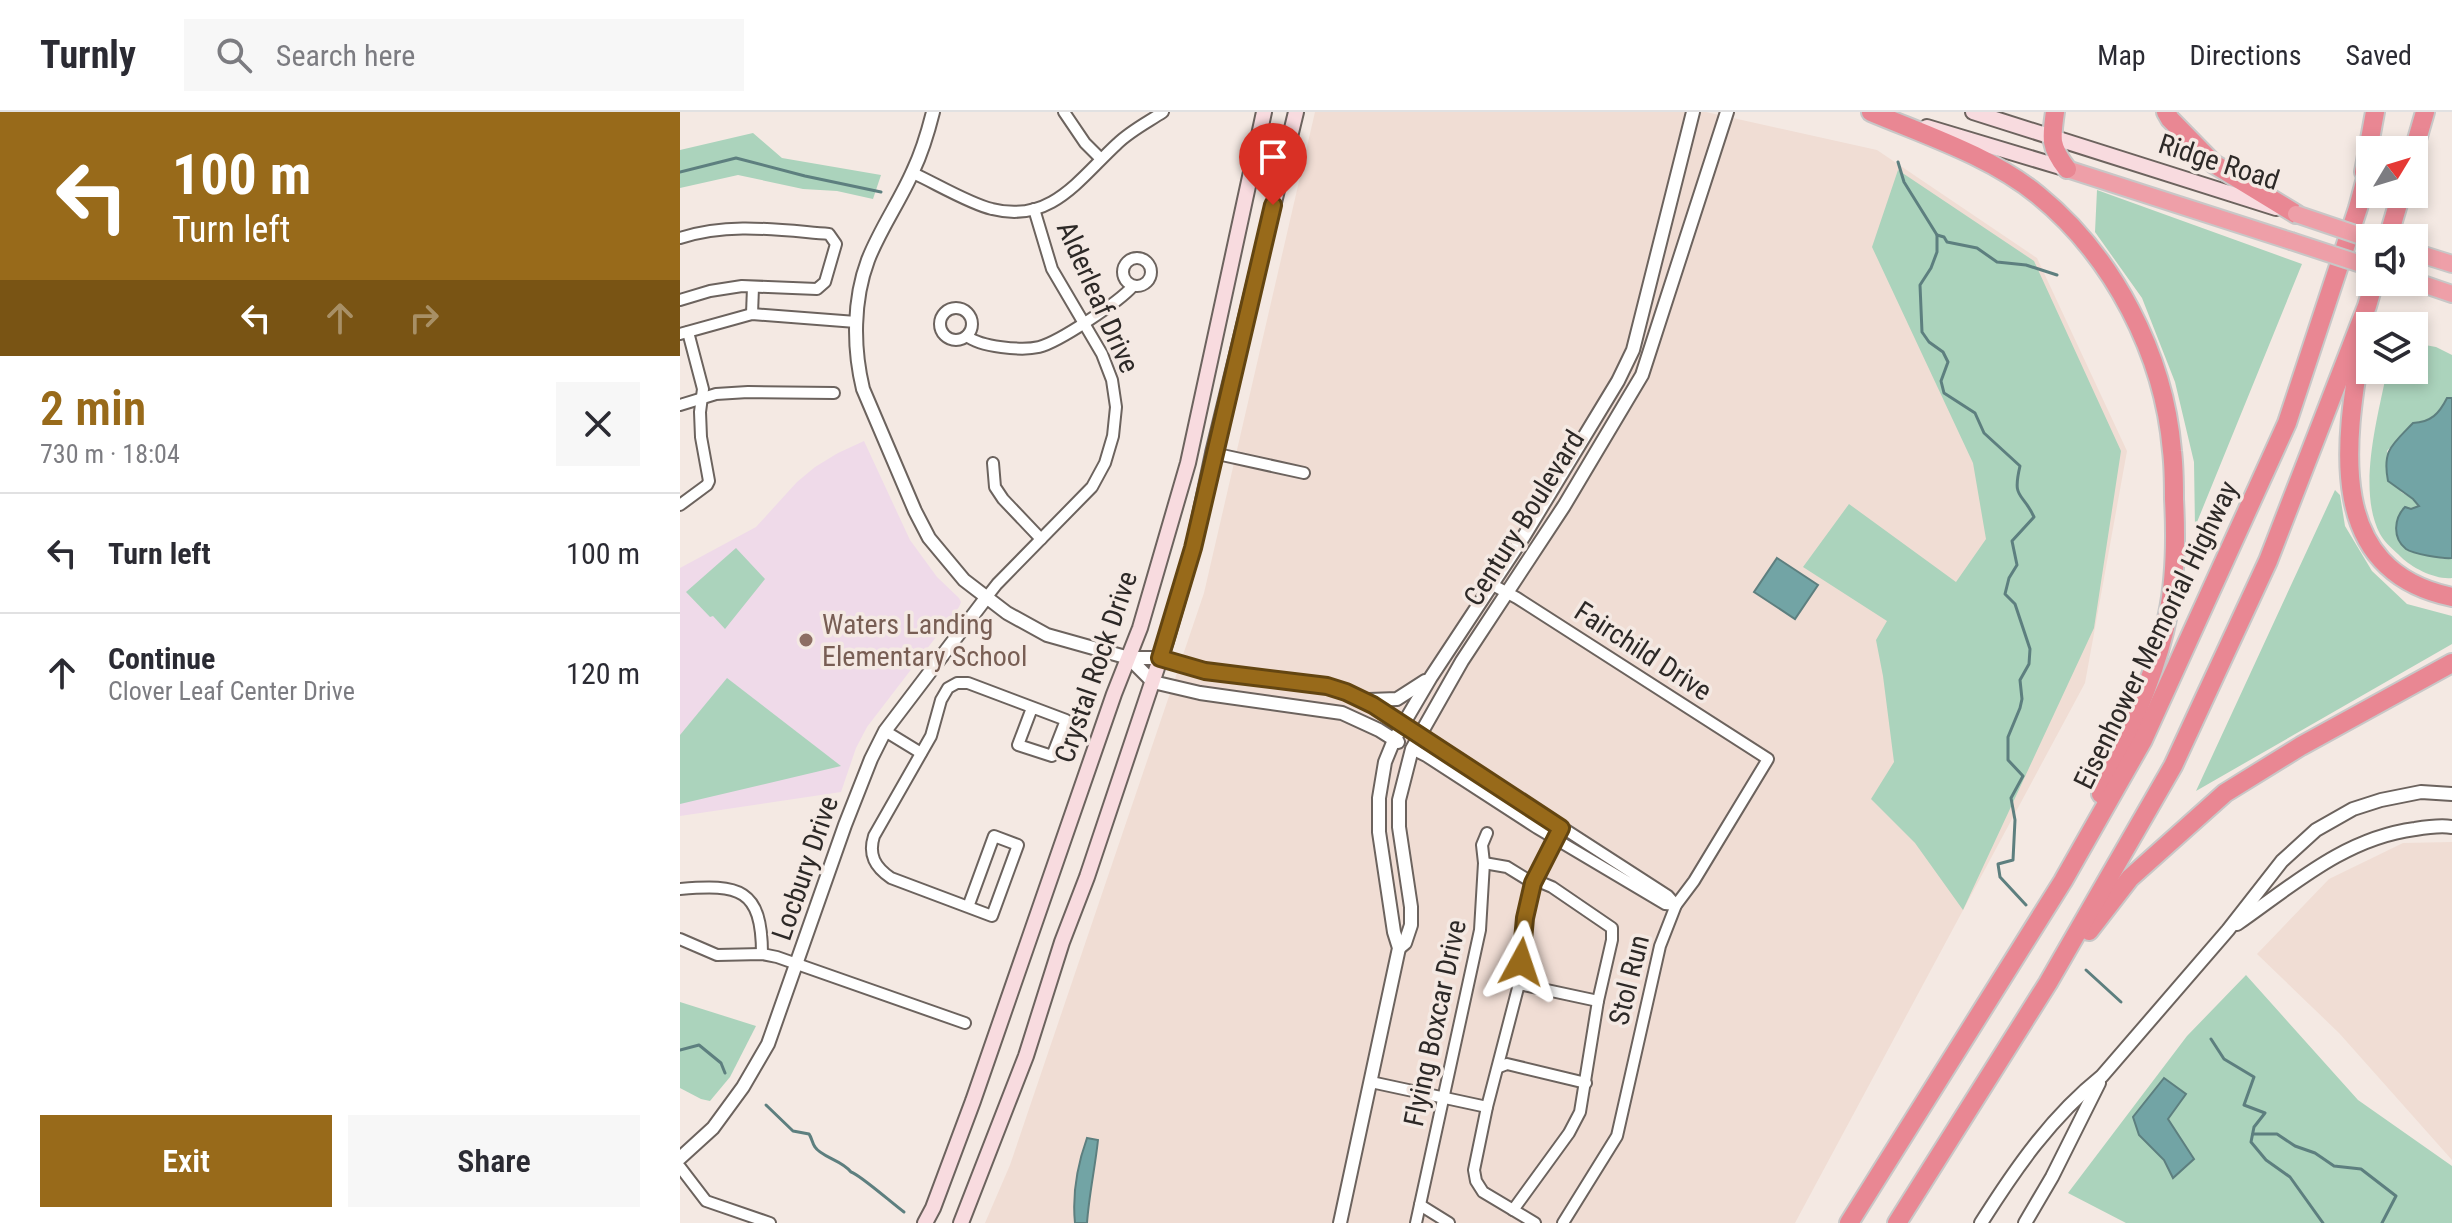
<!DOCTYPE html>
<html lang="en">
<head>
<meta charset="utf-8">
<style>
  body { margin:0; font-family:"Roboto Condensed",sans-serif; background:#f7f7f7; color:#2b2b33; height:100vh; display:flex; flex-direction:column; font-size:30px; white-space:nowrap }
  * { box-sizing:border-box; margin:0 }
  p { font-size:26px; color:#7c7c81 }
  .icon { flex:none; width:44px; height:44px; fill:none; stroke:currentColor; stroke-width:2; stroke-linecap:round; stroke-linejoin:round }
  .map { position:relative; flex:1; overflow:hidden }
  .details { display:flex; flex-direction:column; background:#fff; width:680px }
  .details>* { flex:none }
  .guide { background:#986a1a; color:#fff; overflow:hidden }
  .needle { width:52px; rotate:52deg }
  .controls { position:absolute; left:1676px; top:24px; display:grid; gap:16px }
  .controls a { display:grid; place-items:center; width:72px; height:72px; border-radius:0px; background:#fff; box-shadow:0 4px 12px #0003; font-size:40px }
  .pin { position:absolute; display:grid; place-items:center; width:68px; height:68px; color:#fff; margin:-82px -34px; border-radius:50% 50% 50% 0; rotate:-45deg; box-shadow:0 0 8px #0007 }
  .pin .icon { rotate:45deg }
  .me { position:absolute; width:88px; margin:-44px; rotate:5deg; stroke-linejoin:round; filter:drop-shadow(0 0 6px #0008) }
  .turn { display:flex; align-items:center; gap:28px; height:168px; padding:0 40px; font-size:36px }
  .turn .icon { width:104px; height:104px; stroke-width:2.5 }
  .turn b { display:block; font-size:56px; line-height:68px }
  .lanes { display:flex; align-items:center; height:76px; padding:0 40px; background:#0003; justify-content:center; gap:40px; direction:ltr }
  .lanes .off { opacity:.35 }
  .round { display:grid; place-items:center; flex:none; width:84px; height:84px; border-radius:0px; background:#f7f7f7 }
  .head { display:flex; align-items:center; justify-content:space-between; height:136px; padding:0 40px }
  h1 { font-size:48px; font-weight:600; line-height:60px; color:#986a1a }
  .action { display:flex; gap:16px; margin-top:auto; padding:16px 40px }
  .action a { flex:1; height:92px; border-radius:0px; background:#986a1a; color:#fff; font-size:32px; font-weight:600; line-height:92px; text-align:center }
  .action a+a { background:#f7f7f7; color:#2b2b33 }
  ul { padding:0; list-style:none }
  li { display:flex; align-items:center; gap:24px; height:120px; padding:0 40px; border-top:2px solid #e1e1e2 }
  li div { flex:1 }
  li b { display:block; font-size:30px }
  li em { font-style:normal }
  header { display:flex; align-items:center; gap:48px; box-sizing:border-box; height:112px; padding:0 40px; background:#fff; border-bottom:2px solid #e1e1e2 }
  header strong { font-size:38px }
  nav { display:flex; gap:44px; margin-inline-start:auto; font-size:28px }
  .search { width:560px; height:72px; background:#f7f7f7; display:flex; align-items:center; gap:20px; box-sizing:border-box; padding:0 28px; border-radius:0px; color:#7c7c81; font-size:30px }
  main { display:flex; flex:1; min-height:0 }
  .map>svg:first-child { display:block }
  .built { fill:#f0ddd4 }
  .education { fill:#efdae9 }
  .green { fill:#abd3bc }
  .water { fill:#72a4a5; stroke:#5d7f7f; stroke-width:2 }
  .lines { fill:none; stroke-linecap:round; stroke-linejoin:round }
  .stream { stroke:#5d7f7f; stroke-width:3 }
  .minor-casing { stroke:#6c635e; stroke-width:14 }
  .tertiary-casing { stroke:#6c635e; stroke-width:16 }
  .secondary-casing { stroke:#6c635e; stroke-width:18 }
  .trunk-casing { stroke:#c8c7c7; stroke-width:20 }
  .motorway-casing { stroke:#c8c7c7; stroke-width:22 }
  .minor { stroke:#fff; stroke-width:10 }
  .tertiary { stroke:#fff; stroke-width:12 }
  .secondary { stroke:#f8dbdf; stroke-width:14 }
  .trunk { stroke:#ee9fa8; stroke-width:16 }
  .motorway { stroke:#e98793; stroke-width:18 }
  .trunk-bridge-casing { stroke:#c8c7c7; stroke-width:20; stroke-linecap:butt }
  .trunk-bridge { stroke:#ee9fa8; stroke-width:16 }
  .route-casing { stroke:#634511; stroke-width:20 }
  .route { stroke:#986a1a; stroke-width:14 }
  .education-dot { fill:#8d6e63; stroke:#f4e9e3; stroke-width:3 }
  .labels { text-anchor:middle; dominant-baseline:central; stroke-width:7; stroke-linejoin:round; paint-order:stroke }
  .street-label { font-size:28px; fill:#2d2927; stroke:#f4e9e3 }
  .education-label { font-size:28px; fill:#785e54; stroke:#f4e9e3; text-anchor:start }
</style>
</head>
<body>
<header>
<strong>Turnly</strong>
<div class="search"><svg class="icon" aria-label="search" viewBox="0 0 24 24"><circle cx="10" cy="10" r="6"/><path d="M15 15l6 6"/></svg>Search here</div>
<nav><a>Map</a><a>Directions</a><a>Saved</a></nav>
</header>
<main>
<section class="details">
<div class="guide">
<div class="turn"><svg class="icon" aria-label="left" viewBox="0 0 24 24"><path d="M17 20v-9H6M10 6l-5 5 5 5"/></svg><div><b>100 m</b>Turn left</div></div>
<div class="lanes"><svg class="icon" aria-label="left" viewBox="0 0 24 24"><path d="M17 20v-9H6M10 6l-5 5 5 5"/></svg><svg class="icon off" aria-label="ahead" viewBox="0 0 24 24"><path d="M12 20V5M6 11l6-6 6 6"/></svg><svg class="icon off" aria-label="right" viewBox="0 0 24 24"><path d="M7 20v-9h11M14 6l5 5-5 5"/></svg></div>
</div>
<div class="head"><div><h1>2 min</h1><p>730 m · 18:04</p></div><a class="round"><svg class="icon" aria-label="close" viewBox="0 0 24 24"><path d="M6 6l12 12M18 6L6 18"/></svg></a></div>
<ul>
<li><svg class="icon" aria-label="left" viewBox="0 0 24 24"><path d="M17 20v-9H6M10 6l-5 5 5 5"/></svg><div><b>Turn left</b></div><em>100 m</em></li>
<li><svg class="icon" aria-label="ahead" viewBox="0 0 24 24"><path d="M12 20V5M6 11l6-6 6 6"/></svg><div><b>Continue</b><p>Clover Leaf Center Drive</p></div><em>120 m</em></li>
</ul>
<div class="action"><a>Exit</a><a>Share</a></div>
</section>
<div class="map">
<svg width="1772" height="1111" viewBox="0 0 1772 1111">
  <rect width="100%" height="100%" fill="#f4e9e3"/>
  <g class="built">
    <path d="M 635,0 L 1026,0 L 1197,38 L 1357,146 L 1447,339 L 1405,571 L 1115,1111 L 305,1111 L 330,1053 L 524,481 Z"/>
    <path d="M 1772,730 L 1772,1048 L 1659,921 L 1577,842 L 1649,767 L 1723,731 Z"/>
  </g>
  <path class="education" d="M 184,329 L 230,428 L 257,465 L 279,486 L 281,490 L 279,495 L 187,615 L 176,636 L 161,680 L 0,704 L 0,456 L 76,415 L 117,370 L 135,355 L 158,341 Z"/>
  <g class="green">
    <path d="M 73,21 L 102,46 L 201,63 L 193,87 L 157,79 L 123,77 L 58,63 L 0,76 L 0,38 Z"/>
    <path d="M 1218,58 L 1354,149 L 1441,339 L 1414,516 L 1283,798 L 1235,731 L 1191,687 L 1214,650 L 1203,564 L 1196,528 L 1207,509 L 1123,455 L 1169,392 L 1276,470 L 1306,427 L 1293,351 L 1192,135 Z"/>
    <path d="M 1417,78 L 1622,152 L 1515,415 L 1514,350 L 1495,270 L 1462,186 L 1415,120 Z"/>
    <path d="M 1734,231 L 1756,235 L 1772,243 L 1772,286 L 1767,286 C 1759,302 1751,310 1733,311 L 1707,339 L 1721,380 L 1733,387 L 1739,394 L 1731,397 L 1728,439 L 1765,447 L 1772,446 L 1772,466 C 1756,468 1732,456 1721,445 C 1714,438 1705,431 1700,422 C 1678,380 1696,312 1705,268 L 1707,258 L 1734,258 Z"/>
    <path d="M 1655,378 L 1660,383 L 1665,414 L 1692,459 L 1727,492 L 1772,504 L 1772,532 L 1516,679 Z"/>
    <path d="M 56,436 L 85,467 L 45,517 L 33,504 L 30,505 L 6,480 Z"/>
    <path d="M 47,566 L 161,654 L 0,692 L 0,623 Z"/>
    <path d="M 1566,863 L 1678,988 L 1772,1054 L 1772,1111 L 1446,1111 L 1388,1081 L 1507,924 Z"/>
    <path d="M 0,890 L 76,914 L 50,965 L 30,989 L 21,987 L 0,976 Z"/>
  </g>
  <g class="water">
    <path d="M 1767,286 L 1772,286 L 1772,446 C 1763,447 1733,442 1726,437 C 1712,426 1714,406 1725,395 L 1731,397 L 1739,394 L 1733,387 L 1708,369 C 1702,338 1712,333 1733,311 C 1751,310 1759,302 1767,286 Z"/>
    <path d="M 1097,446 L 1138,473 L 1115,507 L 1074,480 Z"/>
    <path d="M 1484,966 L 1506,982 L 1488,1007 L 1514,1047 L 1493,1066 L 1484,1048 L 1459,1023 L 1453,1005 Z"/>
    <path d="M 407,1026 L 418,1028 C 415,1056 409,1083 407,1111 L 395,1111 C 392,1081 397,1054 407,1026 Z"/>
  </g>
  <g class="lines">
    <g class="stream">
      <path d="M 1218,50 L 1224,70 L 1257,123 L 1257,140 L 1251,156 L 1240,173 L 1242,220 L 1249,230 L 1263,240 L 1268,250 L 1261,269 L 1264,281 L 1295,301 L 1304,321 L 1340,354 C 1332,388 1342,379 1354,405 L 1332,429 L 1337,453 L 1329,466 L 1325,482 L 1335,492 L 1350,537 L 1349,552 L 1340,568 L 1342,587 L 1340,596 L 1328,625 L 1328,648 L 1343,664 L 1331,686 L 1335,708 L 1333,748 L 1318,752 L 1320,765 L 1346,793"/>
      <path d="M 0,60 L 56,46 L 125,64 L 201,80"/>
      <path d="M 1257,123 L 1264,125 L 1267,130 L 1297,136 L 1317,150 L 1346,153 L 1377,163"/>
      <path d="M 1406,858 L 1441,890"/>
      <path d="M 1531,927 L 1544,947 L 1574,965 L 1564,993 L 1585,1001 L 1574,1015 L 1571,1030 L 1586,1048 L 1610,1065 L 1643,1111"/>
      <path d="M 0,938 L 19,933 L 41,951 L 45,961"/>
      <path d="M 86,993 L 113,1019 L 129,1022 C 132,1026 132,1031 135,1035 C 141,1045 162,1048 171,1060 C 179,1062 213,1092 224,1100"/>
      <path d="M 1573,1022 L 1597,1022 L 1615,1034 L 1635,1041 L 1654,1054 L 1681,1057 L 1716,1084 L 1702,1111"/>
    </g>
    <g class="minor-casing">
      <g id="minor">
        <path d="M 384,0 L 405,31 L 421,47"/>
        <path d="M 233,61 C 255,71 290,92 312,97 C 371,112 399,67 437,32 C 450,19 468,10 483,0"/>
        <path d="M 0,126 C 49,110 98,118 149,122 L 156,132 L 145,170 L 137,177 L 62,174 L 30,179 L 0,188"/>
        <circle cx="457" cy="160" r="14"/>
        <circle cx="276" cy="212" r="16"/>
        <path d="M 72,202 L 73,175"/>
        <path d="M 0,222 L 72,202 L 176,210"/>
        <path d="M 287,224 C 300,235 342,239 359,235 C 379,230 439,190 453,174"/>
        <path d="M 0,293 L 36,282 L 68,280 L 154,281"/>
        <path d="M 533,341 L 624,361"/>
        <path d="M 313,351 L 315,375 L 323,387 L 361,427"/>
        <path d="M 0,393 L 27,373 L 29,369 L 21,325 L 20,300 L 23,277 L 8,220"/>
        <path d="M 811,472 L 837,486 L 1088,647 L 1014,769 L 996,793 L 980,834 L 937,1024 L 883,1111"/>
        <path d="M 306,486 L 317,472 L 412,375 L 425,351 L 433,324 L 436,295 L 432,268 L 422,242 L 372,157 L 354,97"/>
        <path d="M 205,619 L 241,641"/>
        <path d="M 732,637 L 746,644 L 857,716 L 985,792 L 996,793 L 988,784 L 739,623"/>
        <path d="M 804,751 L 827,755 L 853,771 L 860,770 L 872,775 L 932,816 L 932,828 L 918,889 L 900,1000 L 889,1021 L 833,1098"/>
        <path d="M 0,777 C 59,772 82,776 82,842"/>
        <path d="M 288,795 L 314,724 L 338,733 L 312,804 L 211,766 C 195,755 188,743 194,724 L 251,624 L 261,588 L 268,576 L 277,571 L 288,571 L 386,608 L 372,644 L 338,633 L 352,596"/>
        <path d="M 0,827 L 37,843 L 82,842 L 97,845 L 285,911"/>
        <path d="M 839,872 L 918,889"/>
        <path d="M 819,955 L 827,952 L 906,971"/>
        <path d="M 691,970 L 807,995"/>
        <path d="M 0,1055 L 26,1089 L 90,1111"/>
        <path d="M 740,1093 L 769,1111"/>
        <path d="M 736,1111 L 800,818 L 804,751 L 802,733 L 807,721"/>
        <path d="M 855,1111 L 803,1080 L 796,1069 L 794,1058 L 807,995 L 839,872 L 845,806 L 853,771 L 879,722"/>
      </g>
    </g>
    <g class="tertiary-casing">
      <g id="tertiary">
        <path d="M 253,0 C 248,20 242,40 233,59 C 220,89 200,117 188,148 C 173,188 173,236 183,277 L 235,399 L 249,426 L 284,468 L 327,501 L 367,523 L 449,546 L 480,546 L 525,559 L 647,574 L 683,587 L 739,623"/>
        <path d="M 449,546 L 473,570 L 520,581 L 662,601 L 699,618 L 718,630"/>
        <path d="M 689,588 L 717,587 L 745,569"/>
        <path d="M 1557,812 C 1613,773 1665,726 1735,717 C 1747,715 1760,713 1772,715"/>
        <path d="M 719,836 L 725,831 L 731,813 L 731,795 L 719,715 L 719,688 L 732,637 L 782,549 L 884,394 L 962,263 L 1047,0"/>
        <path d="M 0,1046 L 33,1016 L 63,975 L 88,932 L 165,713 L 191,647 L 205,619 L 306,486"/>
        <path d="M 660,1111 L 719,836 L 714,820 L 699,720 L 699,686 L 705,650 L 714,628 L 751,565 L 844,424 L 938,269 L 953,238 L 1013,0"/>
        <path d="M 1301,1111 C 1335,1057 1371,1005 1422,964 L 1548,818 L 1602,749 L 1636,718 L 1673,697 L 1701,688 L 1741,680 L 1772,682"/>
        <path d="M 1345,1111 L 1372,1065 L 1419,971"/>
      </g>
    </g>
    <g class="secondary-casing">
      <g id="secondary">
        <path d="M 1293,0 L 1596,96"/>
        <path d="M 1247,15 L 1387,57"/>
        <path d="M 245,1111 L 253,1096 L 293,989 L 434,582 L 460,516 L 508,351 L 584,0"/>
        <path d="M 281,1111 L 346,944 L 382,830 L 407,765 L 486,529 L 513,436 L 533,341 L 616,0"/>
      </g>
    </g>
    <g class="trunk-casing">
      <g id="trunk">
        <path d="M 1387,57 L 1611,129"/>
        <path d="M 1734,140 L 1772,152"/>
        <path d="M 1734,169 L 1772,182"/>
      </g>
    </g>
    <g class="motorway-casing">
      <g id="motorway">
        <path d="M 1191,0 C 1248,24 1310,44 1358,83 C 1433,144 1484,242 1492,339 C 1494,355 1494,371 1494,387 C 1496,425 1496,465 1488,502 C 1476,565 1446,624 1421,682"/>
        <path d="M 1375,0 C 1371,27 1370,35 1387,57"/>
        <path d="M 1486,0 L 1490,7 L 1534,52 L 1616,102"/>
        <path d="M 1734,38 L 1745,0"/>
        <path d="M 1684,60 L 1695,0"/>
        <path d="M 1708,126 L 1721,82"/>
        <path d="M 1682,228 C 1666,326 1642,458 1772,485"/>
        <path d="M 1409,819 L 1450,766 L 1545,681 L 1621,634 L 1772,551"/>
        <path d="M 1169,1111 L 1383,769 L 1463,628 L 1607,311 L 1678,96 L 1690,51"/>
        <path d="M 1217,1111 L 1368,871 L 1493,654 L 1588,449 L 1687,194 L 1694,170"/>
      </g>
    </g>
    <use href="#minor" class="minor"/>
    <use href="#tertiary" class="tertiary"/>
    <use href="#secondary" class="secondary"/>
    <use href="#trunk" class="trunk"/>
    <use href="#motorway" class="motorway"/>
    <g class="trunk-bridge-casing">
      <g id="trunk-bridge">
        <path d="M 1616,102 L 1690,127"/>
        <path d="M 1611,129 L 1690,155"/>
      </g>
    </g>
    <use href="#trunk-bridge" class="trunk-bridge"/>
  </g>
  <g class="lines">
    <g class="route-casing">
      <path id="route" d="M 593,93 L 513,436 L 480,546 L 525,559 L 647,574 L 666,580 L 693,593 L 881,716 L 853,771 L 845,806 L 841,850"/>
    </g>
    <use href="#route" class="route"/>
  </g>
  <circle class="education-dot" cx="126" cy="528" r="8"/>
  <g class="labels">
    <g class="street-label">
      <text transform="translate(1539 50) rotate(18)">Ridge Road</text>
      <text transform="translate(418 185) rotate(66)">Alderleaf Drive</text>
      <text transform="translate(844 406) rotate(-58)">Century Boulevard</text>
      <text transform="translate(1476 523) rotate(-64)">Eisenhower Memorial Highway</text>
      <text transform="translate(963 539) rotate(33)">Fairchild Drive</text>
      <text transform="translate(416 555) rotate(-71)">Crystal Rock Drive</text>
      <text transform="translate(125 756) rotate(-71)">Locbury Drive</text>
      <text transform="translate(949 868) rotate(-76)">Stol Run</text>
      <text transform="translate(755 911) rotate(-78)">Flying Boxcar Drive</text>
    </g>
    <g class="education-label">
      <text x="142" y="512">Waters Landing<tspan x="142" dy="32">Elementary School</tspan></text>
    </g>
  </g>
</svg>
<div class="controls">
<a><svg class="needle" viewBox="-14 -14 28 28"><path d="M0-13l5 13h-10z" fill="#e53935"/><path d="M0 13l5-13h-10z" fill="#7c7c81"/></svg></a>
<a><svg class="icon" aria-label="sound" viewBox="0 0 24 24"><path d="M4 9h4l5-4v14l-5-4H4zM17 9q2 3 0 6"/></svg></a>
<a><svg class="icon" aria-label="layers" viewBox="0 0 24 24"><path d="M12 4l9 5-9 5-9-5zM3 14l9 5 9-5"/></svg></a>
</div>
<div class="pin" style="left:593px;top:93px;background:#d93025"><svg class="icon" aria-label="arrive" viewBox="0 0 24 24"><path d="M6 21V4h12l-3 4 3 4H6"/></svg></div>
<svg class="me" style="left:841px;top:850px" viewBox="-20 -20 40 40"><path d="M0-17L14 15 0 8-14 15z" fill="#986a1a" stroke="#fff" stroke-width="4"/></svg>
</div>
</main>
</body>
</html>
